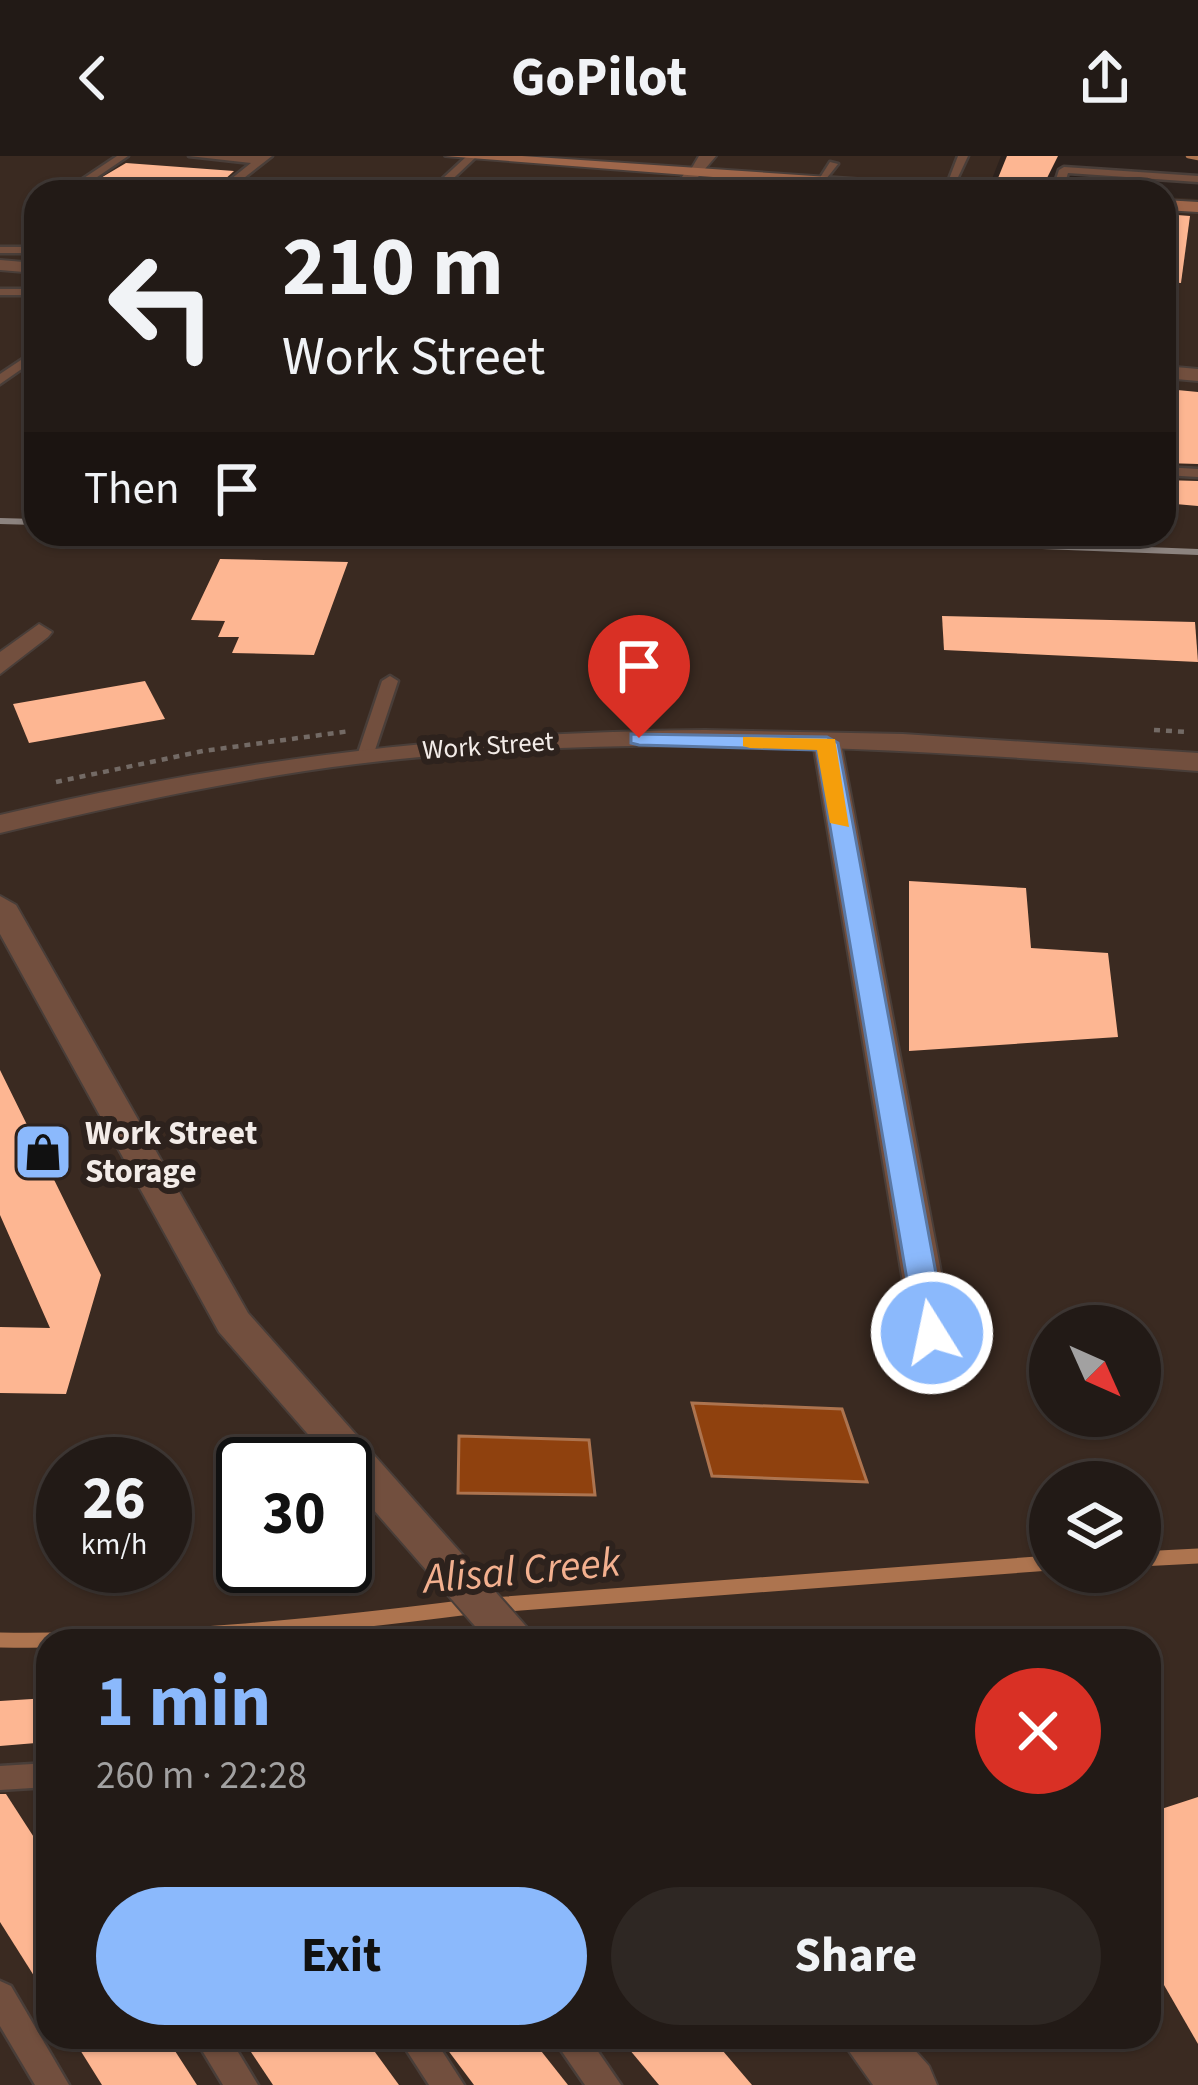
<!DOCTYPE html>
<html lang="en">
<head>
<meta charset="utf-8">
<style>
  body { margin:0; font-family:"Source Sans 3",sans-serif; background:#2e2723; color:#f1f3f6; height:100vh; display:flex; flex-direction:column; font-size:45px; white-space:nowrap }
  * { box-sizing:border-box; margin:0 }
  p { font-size:39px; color:#a2a1a1 }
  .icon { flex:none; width:66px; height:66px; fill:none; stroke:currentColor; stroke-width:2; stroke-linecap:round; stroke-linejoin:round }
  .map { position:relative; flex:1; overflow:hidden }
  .drawer { position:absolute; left:36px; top:1473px; width:1125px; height:420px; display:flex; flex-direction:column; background:#221a16; border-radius:36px; box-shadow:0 3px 9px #0004,0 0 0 3px #3f3835 }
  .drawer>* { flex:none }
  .hud { position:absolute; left:24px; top:24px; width:1152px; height:366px; border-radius:36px; box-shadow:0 3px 9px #0004,0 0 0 3px #3f3835; background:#221a16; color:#f1f3f6; overflow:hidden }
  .needle { width:78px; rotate:135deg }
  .tools { position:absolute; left:1029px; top:1149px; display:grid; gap:24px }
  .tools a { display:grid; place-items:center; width:132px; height:132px; border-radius:50%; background:#221a16; box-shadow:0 3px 9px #0004,0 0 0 3px #3f3835; font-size:60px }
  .speed { position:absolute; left:36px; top:1281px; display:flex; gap:24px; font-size:60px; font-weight:700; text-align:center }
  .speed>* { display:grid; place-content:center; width:156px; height:156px; border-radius:50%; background:#221a16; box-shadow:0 3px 9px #0004,0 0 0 3px #3f3835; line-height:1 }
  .speed small { font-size:30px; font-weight:400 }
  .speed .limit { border:6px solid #111; border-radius:18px; background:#fff; color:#111 }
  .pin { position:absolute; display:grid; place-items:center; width:102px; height:102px; color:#fff; margin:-123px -51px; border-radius:50% 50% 50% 0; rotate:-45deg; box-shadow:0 0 12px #0007 }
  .pin .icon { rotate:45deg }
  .me { position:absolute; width:132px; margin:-66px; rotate:350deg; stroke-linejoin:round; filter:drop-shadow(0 0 9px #0008) }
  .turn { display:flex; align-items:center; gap:42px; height:252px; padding:0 60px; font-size:54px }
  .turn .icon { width:156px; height:156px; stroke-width:2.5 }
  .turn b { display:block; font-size:84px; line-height:102px }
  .then { display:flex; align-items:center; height:114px; padding:0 60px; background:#0003; gap:24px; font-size:45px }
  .round { display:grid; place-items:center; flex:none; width:126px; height:126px; border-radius:63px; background:#2e2723 }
  .head { display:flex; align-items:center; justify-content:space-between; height:204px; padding:0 60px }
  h1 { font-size:72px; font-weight:700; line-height:90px; color:#8bb9fc }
  .button { display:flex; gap:24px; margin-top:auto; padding:24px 60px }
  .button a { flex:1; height:138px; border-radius:72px; background:#8bb9fc; color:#111; font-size:48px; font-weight:700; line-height:138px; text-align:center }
  .button a+a { background:#2e2723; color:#f1f3f6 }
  header { display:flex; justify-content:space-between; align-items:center; height:156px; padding:0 60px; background:#221a16; font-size:54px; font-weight:700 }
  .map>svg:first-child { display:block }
  .built { fill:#3a2a21; fill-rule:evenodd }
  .water { fill:#8f410e; stroke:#ad744f; stroke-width:3 }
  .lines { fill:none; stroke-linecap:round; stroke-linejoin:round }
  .stream-far1 { stroke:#ad744f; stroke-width:4.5 }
  .stream { stroke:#ad744f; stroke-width:15 }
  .building { fill:#fdb692 }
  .service-casing { stroke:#493e39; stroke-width:5 }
  .minor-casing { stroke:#493e39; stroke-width:4 }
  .tertiary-casing { stroke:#493e39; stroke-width:4 }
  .secondary-casing { stroke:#493e39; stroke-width:4 }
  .path { stroke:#736a65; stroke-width:4.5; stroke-dasharray:6 6; stroke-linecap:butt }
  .service { fill:#724f3e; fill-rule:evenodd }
  .minor { fill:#724f3e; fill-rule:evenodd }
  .tertiary { fill:#724f3e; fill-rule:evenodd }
  .secondary { fill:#9e664a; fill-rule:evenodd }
  .rail { stroke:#8c837f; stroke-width:6 }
  .route { fill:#8bb9fc; stroke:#5a78a4; stroke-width:3 }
  .slow { fill:#f59e0b }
  .labels { text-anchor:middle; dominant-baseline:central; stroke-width:12; stroke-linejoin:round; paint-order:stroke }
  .far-street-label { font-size:27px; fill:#f3ece8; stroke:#2d221d }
  .poi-label { font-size:33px; font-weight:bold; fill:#f3ece8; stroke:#2d221d; text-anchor:start }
  .near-water-label { font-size:42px; font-style:italic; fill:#f3b08f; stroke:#2d221d }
</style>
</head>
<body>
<header><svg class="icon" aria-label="back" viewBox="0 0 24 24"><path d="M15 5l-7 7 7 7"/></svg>GoPilot<svg class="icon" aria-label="share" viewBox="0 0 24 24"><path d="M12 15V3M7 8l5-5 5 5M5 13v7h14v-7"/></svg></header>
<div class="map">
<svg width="1198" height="1929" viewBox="0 0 1198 1929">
  <rect width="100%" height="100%" fill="#2d221d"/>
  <path class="built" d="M 0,0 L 1001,0 L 990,28 L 1099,36 L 36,36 L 36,378 L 1164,378 L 1164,41 L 1198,43 L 1198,1929 L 0,1929 ZM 1050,1170 L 1140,1170 L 1140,1260 L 1050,1260 ZM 63,1308 L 165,1308 L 165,1410 L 63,1410 ZM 243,1308 L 345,1308 L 345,1410 L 243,1410 ZM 1050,1326 L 1140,1326 L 1140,1416 L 1050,1416 ZM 48,1485 L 1149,1485 L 1149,1881 L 48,1881 Z"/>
  <g class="water">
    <path d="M 692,1247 L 842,1253 L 867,1326 L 712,1320 Z"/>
    <path d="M 459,1280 L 589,1284 L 595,1339 L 458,1337 Z"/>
  </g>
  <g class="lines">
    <path class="stream-far1" d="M 1188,0 L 1198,2"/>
    <g class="stream">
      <path d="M 1140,1403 L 1198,1400"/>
      <path d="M 493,1449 L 1050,1407"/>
      <path d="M 0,1484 C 157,1486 313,1471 469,1451"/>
    </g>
  </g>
  <g class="building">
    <path d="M 1007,0 L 1058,0 L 1043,30 L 996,27 Z"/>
    <path d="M 126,7 L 234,15 L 211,36 L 77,36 Z"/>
    <path d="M 1164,58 L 1190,60 L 1181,127 L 1164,126 Z"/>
    <path d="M 1167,233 L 1198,236 L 1198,308 L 1164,307 Z"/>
    <path d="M 1164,324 L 1198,325 L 1198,350 L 1164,347 Z"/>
    <path d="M 220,403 L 348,406 L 314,499 L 232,497 L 239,481 L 218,481 L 225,465 L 191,464 Z"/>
    <path d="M 942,460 L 1195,466 L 1198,506 L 944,494 Z"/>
    <path d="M 145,525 L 165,563 L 29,587 L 13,548 Z"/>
    <path d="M 909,725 L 1026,732 L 1031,792 L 1108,797 L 1118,881 L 909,895 Z"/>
    <path d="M 0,914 L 101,1119 L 66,1238 L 0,1237 L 0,1171 L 50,1172 L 0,1059 Z"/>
    <path d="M 48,1542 L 48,1586 L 0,1590 L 0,1545 Z"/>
    <path d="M 0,1638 L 6,1638 L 48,1703 L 48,1842 L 0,1766 Z"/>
    <path d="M 1198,1641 L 1198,1888 L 1149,1803 L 1149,1657 Z"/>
    <path d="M 72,1881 L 166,1881 L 197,1929 L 102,1929 Z"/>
    <path d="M 241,1881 L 364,1881 L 399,1929 L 273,1929 Z"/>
    <path d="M 438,1881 L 530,1881 L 568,1929 L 474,1929 Z"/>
    <path d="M 619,1881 L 711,1881 L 752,1929 L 659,1929 Z"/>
  </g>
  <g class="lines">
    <g class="service-casing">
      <g id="service">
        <path d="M 117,0 L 128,0 L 84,30 L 78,30 L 78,26 Z"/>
        <path d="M 189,0 L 272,0 L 226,36 L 215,36 L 251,7 Z"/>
        <path d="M 467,0 L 477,0 L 439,36 L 428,36 Z"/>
        <path d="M 958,0 L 968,0 L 952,34 L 944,36 Z"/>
        <path d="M 830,6 L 838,8 L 822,28 L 816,28 Z"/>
        <path d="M 1064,11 L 1198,20 L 1198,26 L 1068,17 L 1062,36 L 1052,36 L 1059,14 Z"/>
        <rect x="0" y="91" width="36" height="6"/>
        <rect x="0" y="133" width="36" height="6"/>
        <path d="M 36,194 L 36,203 L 0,228 L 0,218 Z"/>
        <path d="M 1164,311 L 1198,313 L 1198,321 L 1164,319 Z"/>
        <path d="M 390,520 L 398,525 L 373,600 L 371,604 L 359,604 L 357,600 L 382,525 Z"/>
        <path d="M 48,1607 L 48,1631 L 0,1634 L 0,1610 Z"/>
        <path d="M 0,1825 L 11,1830 L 69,1929 L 35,1929 L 0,1870 Z"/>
        <path d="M 194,1881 L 229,1881 L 258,1929 L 223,1929 Z"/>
        <path d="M 398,1881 L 433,1881 L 464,1929 L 429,1929 Z"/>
        <path d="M 552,1881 L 588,1881 L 621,1929 L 585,1929 Z"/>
      </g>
    </g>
    <g class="minor-casing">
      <g id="minor">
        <path d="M 687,14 L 701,17 L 687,36 L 671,36 Z"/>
        <path d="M 0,104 L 36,107 L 36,117 L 0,114 Z"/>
        <path d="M 1164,210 L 1198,213 L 1198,225 L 1164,222 Z"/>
        <path d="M 39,468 L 52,476 L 48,481 L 0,518 L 0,496 Z"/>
        <path d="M 827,579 L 841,587 L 961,1222 L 955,1232 L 940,1237 L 925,1232 L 919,1222 L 813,587 Z"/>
        <path d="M 0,740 L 16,749 L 248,1157 L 539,1485 L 488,1485 L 345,1321 L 345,1308 L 334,1308 L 219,1176 L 0,778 Z"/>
        <path d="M 839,1881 L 903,1881 L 929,1910 L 937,1929 L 873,1929 Z"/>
      </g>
    </g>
    <g class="tertiary-casing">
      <g id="tertiary">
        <path d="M 699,0 L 716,0 L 699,20 L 687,20 Z"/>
        <path d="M 705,574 L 903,578 L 1198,597 L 1198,615 C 919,593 635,574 356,608 C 236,623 118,649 0,677 L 0,659 C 241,602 458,576 705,574 Z"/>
      </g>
    </g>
    <g class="secondary-casing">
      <g id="secondary">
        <path d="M 445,0 L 522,0 L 976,31 L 984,36 L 904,36 Z"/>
        <path d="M 1164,44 L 1198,46 L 1198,56 L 1164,54 Z"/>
      </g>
    </g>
    <g class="path">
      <path d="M 1154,574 L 1188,576"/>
      <path d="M 56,626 L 203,595 L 350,575"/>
    </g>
    <use href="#service" class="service"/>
    <use href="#minor" class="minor"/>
    <use href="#tertiary" class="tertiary"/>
    <use href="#secondary" class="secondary"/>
    <g class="rail">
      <path d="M 0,365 L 36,366"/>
      <path d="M 725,378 L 1198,396"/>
    </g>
  </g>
  <path class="route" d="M 631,578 L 827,581 L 838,587 L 947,1177 L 943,1184 L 932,1188 L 916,1177 L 817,594 L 639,589 L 631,587 Z"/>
  <path class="slow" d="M 743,581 L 835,583 L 849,671 L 830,667 L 817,594 L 750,592 L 743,590 Z"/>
  <defs>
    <g id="shop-square" transform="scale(3)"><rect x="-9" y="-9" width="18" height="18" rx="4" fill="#8bb9fc" stroke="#2d221d"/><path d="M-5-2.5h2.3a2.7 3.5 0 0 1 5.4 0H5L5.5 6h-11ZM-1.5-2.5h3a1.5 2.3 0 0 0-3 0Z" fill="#111"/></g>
  </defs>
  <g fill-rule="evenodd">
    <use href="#shop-square" x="43" y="996"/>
  </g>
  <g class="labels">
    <g class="far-street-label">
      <text transform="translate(488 590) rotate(-4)">Work Street</text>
    </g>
    <g class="poi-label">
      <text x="85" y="977">Work Street<tspan x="85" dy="38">Storage</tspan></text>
    </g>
    <g class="near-water-label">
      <text transform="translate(522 1415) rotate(-5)">Alisal Creek</text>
    </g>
  </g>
</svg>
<div class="tools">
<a><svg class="needle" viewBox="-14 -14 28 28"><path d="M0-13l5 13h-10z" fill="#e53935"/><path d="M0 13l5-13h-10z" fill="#a2a1a1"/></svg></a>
<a><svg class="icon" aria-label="layers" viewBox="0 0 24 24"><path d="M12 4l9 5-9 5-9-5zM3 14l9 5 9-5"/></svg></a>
</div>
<div class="speed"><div>26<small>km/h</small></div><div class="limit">30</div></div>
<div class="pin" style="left:639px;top:582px;background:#d93025"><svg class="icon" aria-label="arrive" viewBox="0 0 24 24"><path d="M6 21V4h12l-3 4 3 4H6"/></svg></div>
<svg class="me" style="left:932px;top:1177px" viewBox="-20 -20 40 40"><circle r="17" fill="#8bb9fc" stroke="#fff" stroke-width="3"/><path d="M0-11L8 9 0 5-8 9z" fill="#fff"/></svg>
<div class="hud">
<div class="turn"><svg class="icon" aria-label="left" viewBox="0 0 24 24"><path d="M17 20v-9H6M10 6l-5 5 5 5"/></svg><div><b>210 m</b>Work Street</div></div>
<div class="then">Then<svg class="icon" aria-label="arrive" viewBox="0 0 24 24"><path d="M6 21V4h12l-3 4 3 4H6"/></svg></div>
</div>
<section class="drawer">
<div class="head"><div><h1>1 min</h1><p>260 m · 22:28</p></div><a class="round" style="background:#d93025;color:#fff"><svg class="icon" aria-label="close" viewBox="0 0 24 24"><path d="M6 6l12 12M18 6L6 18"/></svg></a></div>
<div class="button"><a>Exit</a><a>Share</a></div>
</section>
</div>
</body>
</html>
